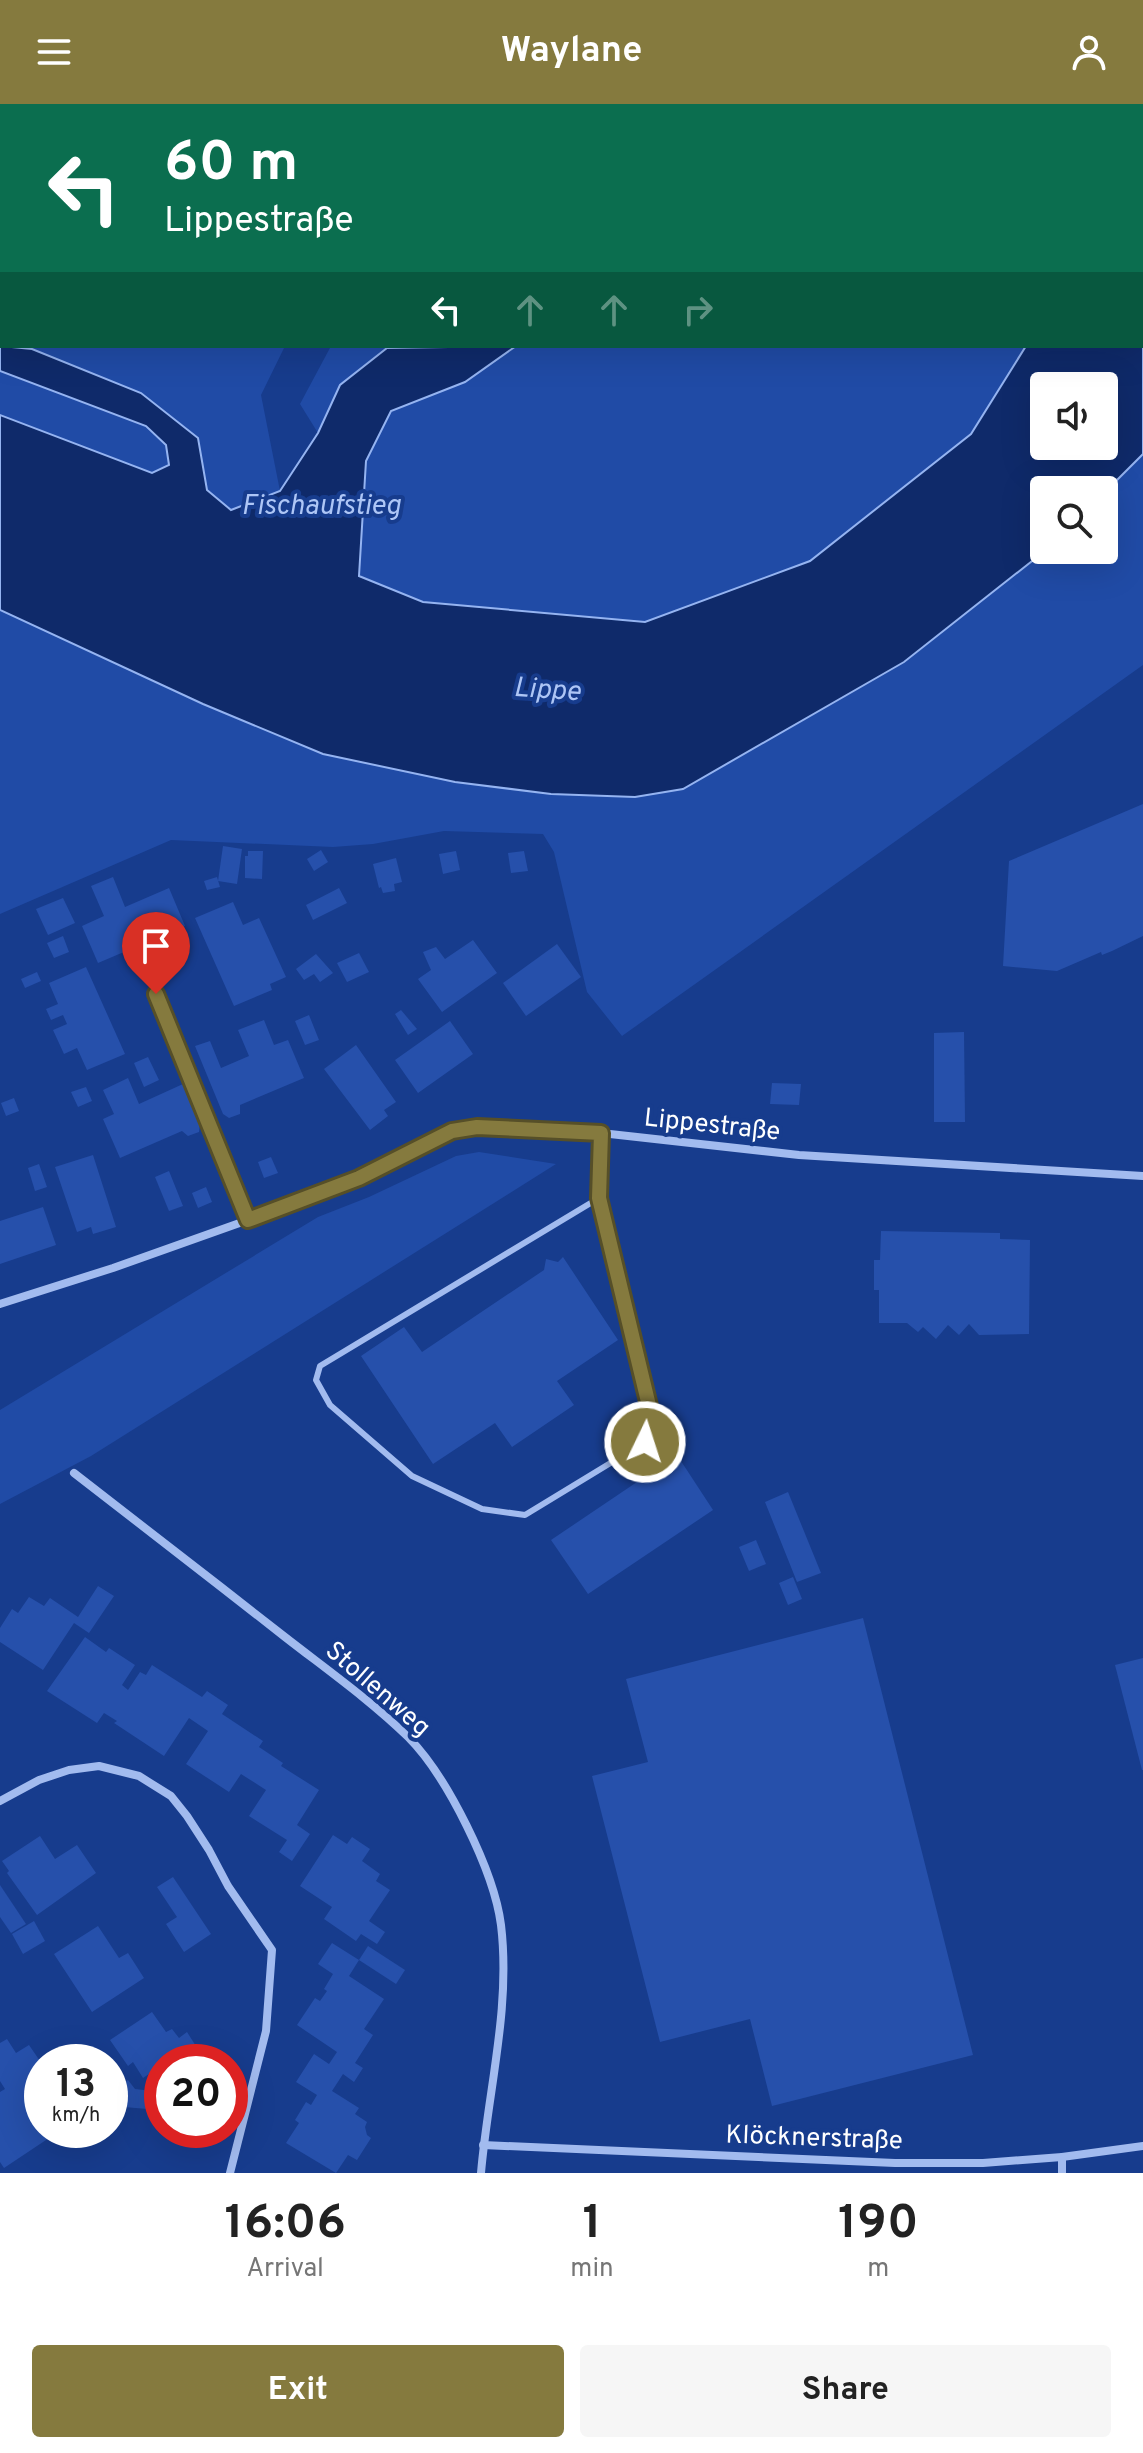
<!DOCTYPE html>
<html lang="en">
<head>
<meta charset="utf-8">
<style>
  body { margin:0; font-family:Overpass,sans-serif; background:#f6f6f6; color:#222; height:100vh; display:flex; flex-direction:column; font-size:30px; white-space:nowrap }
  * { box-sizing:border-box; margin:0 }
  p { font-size:26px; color:#767676 }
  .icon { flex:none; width:44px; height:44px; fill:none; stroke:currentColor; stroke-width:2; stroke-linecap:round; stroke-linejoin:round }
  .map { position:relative; height:2069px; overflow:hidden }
  .details { display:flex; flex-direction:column; background:#fff; flex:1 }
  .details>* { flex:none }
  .guide { position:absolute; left:0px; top:0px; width:1144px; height:244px; box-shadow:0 8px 32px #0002; background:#0b6e4f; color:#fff; overflow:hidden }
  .fabs { position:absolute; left:1030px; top:268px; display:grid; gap:16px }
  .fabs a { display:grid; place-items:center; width:88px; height:88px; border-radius:8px; background:#fff; box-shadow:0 8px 32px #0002; font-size:40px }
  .speed { position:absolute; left:24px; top:1940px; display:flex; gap:16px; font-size:40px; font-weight:700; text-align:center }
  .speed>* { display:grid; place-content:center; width:104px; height:104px; border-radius:50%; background:#fff; box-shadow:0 8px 32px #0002; line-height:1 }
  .speed small { font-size:20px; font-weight:400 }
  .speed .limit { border:12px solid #d22; background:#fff; color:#111 }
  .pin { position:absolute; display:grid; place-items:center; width:68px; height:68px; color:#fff; margin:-82px -34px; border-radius:50% 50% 50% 0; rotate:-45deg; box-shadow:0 0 8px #0007 }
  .pin .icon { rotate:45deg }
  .me { position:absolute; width:88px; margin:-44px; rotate:4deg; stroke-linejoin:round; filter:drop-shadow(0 0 6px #0008) }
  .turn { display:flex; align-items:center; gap:28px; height:168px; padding:0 32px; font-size:36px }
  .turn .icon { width:104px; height:104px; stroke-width:2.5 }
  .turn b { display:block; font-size:56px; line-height:68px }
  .lanes { display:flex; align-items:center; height:76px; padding:0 32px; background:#0003; justify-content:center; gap:40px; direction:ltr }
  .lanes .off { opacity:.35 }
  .eta { display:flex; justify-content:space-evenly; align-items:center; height:136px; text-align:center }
  .eta b { font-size:48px; font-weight:700; line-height:56px }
  .primary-button { display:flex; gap:16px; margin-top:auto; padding:16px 32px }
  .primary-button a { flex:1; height:92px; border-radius:8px; background:#857a3e; color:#fff; font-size:32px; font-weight:700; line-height:92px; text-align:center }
  .primary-button a+a { background:#f6f6f6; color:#222 }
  header { display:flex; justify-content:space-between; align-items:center; height:104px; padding:0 32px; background:#857a3e; color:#fff; font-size:36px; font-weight:700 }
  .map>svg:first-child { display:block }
  .green { fill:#204ba6 }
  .water { fill:#0f2a6a; stroke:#95b4f1; stroke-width:2; fill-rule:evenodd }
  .building { fill:#2650ab }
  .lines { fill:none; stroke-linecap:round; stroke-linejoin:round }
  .lane { stroke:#a2bbef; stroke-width:6 }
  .street { stroke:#a2bbef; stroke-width:8 }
  .route-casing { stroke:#564f28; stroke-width:20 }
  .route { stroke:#857a3e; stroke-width:14 }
  .labels { text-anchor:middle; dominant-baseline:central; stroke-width:8; stroke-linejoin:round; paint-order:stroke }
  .street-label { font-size:26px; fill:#fff; stroke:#173c8d }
  .water-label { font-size:28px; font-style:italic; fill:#aec6f6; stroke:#173c8d }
</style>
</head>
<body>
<header><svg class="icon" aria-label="menu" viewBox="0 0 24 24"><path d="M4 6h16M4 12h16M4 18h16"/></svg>Waylane<svg class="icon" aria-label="person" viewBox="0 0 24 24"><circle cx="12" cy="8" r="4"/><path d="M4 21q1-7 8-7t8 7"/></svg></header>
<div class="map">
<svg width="1143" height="2069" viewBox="0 0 1143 2069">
  <rect width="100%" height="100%" fill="#173c8d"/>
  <g class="green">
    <path d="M 0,0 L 404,0 L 2,2 L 2,239 Z"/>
    <path d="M 559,0 L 1143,0 L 1143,48 L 1142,49 L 1142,2 L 559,2 Z"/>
    <path d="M 16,242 L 285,242 L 261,291 L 280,387 L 231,406 L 207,386 L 198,334 Z"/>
    <path d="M 331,242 L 391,242 L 340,281 L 318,329 L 300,300 Z"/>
    <path d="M 516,242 L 1026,242 L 971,330 L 810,457 L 645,518 L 423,498 L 359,472 L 366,357 L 391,307 L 465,278 Z"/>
    <path d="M 0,267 L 146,322 L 166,341 L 169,361 L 152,369 L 0,311 Z"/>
    <path d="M 1143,350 L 1143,561 L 622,932 L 587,888 L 554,748 L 543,730 L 444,727 L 373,740 L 333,743 L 171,736 L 0,810 L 0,506 L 203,600 L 323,650 L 455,678 L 551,690 L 635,693 L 683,685 L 904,559 L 1046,446 L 1104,446 L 1104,389 Z"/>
    <path d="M 479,1048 L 556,1060 L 91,1352 L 0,1400 L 0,1306 L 318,1113 L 369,1093 L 456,1052 Z"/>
  </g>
  <path class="water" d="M 1143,48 L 1143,350 L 1104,389 L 1104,386 L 1044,386 L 1046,446 L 904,558 L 683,685 L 635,693 L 551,690 L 455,678 L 323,650 L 203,600 L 0,506 L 0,311 L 152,369 L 169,361 L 166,341 L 146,322 L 0,267 L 0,239 L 2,242 L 32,245 L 141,289 L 198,334 L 207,386 L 231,406 L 280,387 L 318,329 L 340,281 L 387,244 L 516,242 L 465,278 L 391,307 L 366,357 L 359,472 L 423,498 L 645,518 L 810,457 L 971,330 L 1026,242 L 1142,242 ZM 1044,282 L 1104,282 L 1104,342 L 1044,342 Z"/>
  <g class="building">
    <path d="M 1143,700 L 1143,832 L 1112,847 L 1102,851 L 1101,848 L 1057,867 L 1003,862 L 1009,757 Z"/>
    <path d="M 223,742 L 242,745 L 237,780 L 218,777 Z"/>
    <path d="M 321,746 L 328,758 L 314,767 L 307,755 Z"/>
    <path d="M 248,747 L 263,747 L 262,775 L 245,774 L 245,752 L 248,752 Z"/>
    <path d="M 456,747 L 460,766 L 443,770 L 439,750 Z"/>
    <path d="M 524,747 L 528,767 L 511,769 L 508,749 Z"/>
    <path d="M 396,754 L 402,778 L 394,780 L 395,787 L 383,789 L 381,783 L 379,784 L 373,760 Z"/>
    <path d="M 113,773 L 125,803 L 169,784 L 185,822 L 98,859 L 82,822 L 104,812 L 91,782 Z"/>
    <path d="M 217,773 L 220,783 L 207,786 L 204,777 Z"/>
    <path d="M 339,784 L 347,799 L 313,816 L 306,801 Z"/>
    <path d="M 63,794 L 75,819 L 48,831 L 36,805 Z"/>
    <path d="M 233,798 L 243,821 L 259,814 L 286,873 L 270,880 L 272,886 L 234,902 L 195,814 Z"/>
    <path d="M 63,832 L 69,848 L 54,854 L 47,839 Z"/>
    <path d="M 473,836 L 497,869 L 442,908 L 418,875 L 431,866 L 423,848 L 436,843 L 445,855 Z"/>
    <path d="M 557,840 L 581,873 L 526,912 L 503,879 Z"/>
    <path d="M 359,849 L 369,868 L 347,878 L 337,859 Z"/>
    <path d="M 316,850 L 333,869 L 320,878 L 314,870 L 304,876 L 296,865 Z"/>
    <path d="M 86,863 L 125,950 L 87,966 L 77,944 L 64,950 L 53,926 L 67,920 L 63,911 L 51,916 L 46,905 L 58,900 L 49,879 Z"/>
    <path d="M 37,868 L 41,877 L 25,884 L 21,875 Z"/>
    <path d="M 401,906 L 417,925 L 408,931 L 395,910 Z"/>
    <path d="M 309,911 L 319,936 L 305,941 L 295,917 Z"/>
    <path d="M 264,916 L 274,941 L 288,936 L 304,974 L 240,1001 L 240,1010 L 229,1014 L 223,1010 L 195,942 L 210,937 L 221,964 L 249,952 L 238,926 Z"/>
    <path d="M 450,917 L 473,950 L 418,989 L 395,956 Z"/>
    <path d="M 964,928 L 965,1018 L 934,1018 L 934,929 Z"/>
    <path d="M 356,941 L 396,998 L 384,1006 L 388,1012 L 370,1026 L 324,965 Z"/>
    <path d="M 148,953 L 159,976 L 144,983 L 134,959 Z"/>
    <path d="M 128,974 L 139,1000 L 183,980 L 200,1018 L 199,1028 L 188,1032 L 182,1027 L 120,1054 L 103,1015 L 114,1010 L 103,986 Z"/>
    <path d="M 772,979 L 801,980 L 799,1001 L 770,1000 Z"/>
    <path d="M 86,983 L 92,997 L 78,1003 L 71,988 Z"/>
    <path d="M 14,994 L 19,1007 L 6,1012 L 1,999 Z"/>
    <path d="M 93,1051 L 116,1123 L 93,1130 L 91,1123 L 77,1128 L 55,1063 Z"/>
    <path d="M 271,1053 L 278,1069 L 264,1074 L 258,1058 Z"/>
    <path d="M 39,1060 L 47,1083 L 35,1087 L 28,1064 Z"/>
    <path d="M 169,1067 L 183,1102 L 169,1107 L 155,1073 Z"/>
    <path d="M 206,1083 L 212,1098 L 198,1104 L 192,1089 Z"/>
    <path d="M 43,1103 L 56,1141 L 0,1160 L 0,1117 Z"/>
    <path d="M 881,1127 L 1000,1129 L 1000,1135 L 1030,1136 L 1029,1230 L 979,1231 L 969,1220 L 959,1231 L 948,1221 L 936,1235 L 923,1223 L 918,1228 L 907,1219 L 879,1219 L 879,1186 L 874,1186 L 874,1156 L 880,1156 Z"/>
    <path d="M 563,1153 L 618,1236 L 557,1277 L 574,1301 L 512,1343 L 495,1319 L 433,1360 L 361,1252 L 404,1223 L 422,1248 L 544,1166 L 546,1155 L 558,1158 Z"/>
    <path d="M 677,1351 L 713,1406 L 588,1490 L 551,1436 Z"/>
    <path d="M 788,1388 L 821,1469 L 797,1478 L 765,1398 Z"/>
    <path d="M 756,1436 L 766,1460 L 749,1467 L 739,1443 Z"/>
    <path d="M 793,1473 L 802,1495 L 788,1501 L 779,1479 Z"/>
    <path d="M 98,1482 L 114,1492 L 89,1529 L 74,1519 L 43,1566 L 0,1538 L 0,1524 L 12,1505 L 18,1509 L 29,1493 L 44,1502 L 50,1494 L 78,1513 Z"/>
    <path d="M 863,1514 L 973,1951 L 772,2002 L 750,1915 L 660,1938 L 592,1672 L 648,1658 L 626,1575 Z"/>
    <path d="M 85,1533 L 106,1548 L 109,1544 L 135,1561 L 122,1581 L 128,1586 L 140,1568 L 146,1571 L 152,1561 L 202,1593 L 207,1587 L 228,1601 L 222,1610 L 263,1637 L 259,1643 L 283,1659 L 281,1662 L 319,1686 L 297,1721 L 310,1730 L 292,1757 L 279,1748 L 287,1736 L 249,1712 L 266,1686 L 241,1670 L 229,1688 L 186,1660 L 208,1627 L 189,1614 L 164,1652 L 114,1619 L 117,1617 L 104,1609 L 97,1619 L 47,1587 Z"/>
    <path d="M 1143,1554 L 1143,1666 L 1142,1666 L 1115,1561 Z"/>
    <path d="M 333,1731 L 347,1740 L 352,1733 L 370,1745 L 362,1757 L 380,1770 L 376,1777 L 390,1786 L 369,1817 L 385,1828 L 377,1840 L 361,1830 L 356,1837 L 324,1815 L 332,1803 L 300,1782 Z"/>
    <path d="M 40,1732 L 55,1755 L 77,1741 L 96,1769 L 37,1811 L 7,1769 L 9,1767 L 2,1757 Z"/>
    <path d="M 173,1773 L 211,1830 L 184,1848 L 166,1820 L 177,1813 L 157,1783 Z"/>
    <path d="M 0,1781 L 26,1820 L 11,1829 L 0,1813 Z"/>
    <path d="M 34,1817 L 45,1837 L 23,1850 L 12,1830 Z"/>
    <path d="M 98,1822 L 119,1854 L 128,1849 L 144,1874 L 92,1908 L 54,1850 Z"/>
    <path d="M 332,1839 L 359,1856 L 349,1872 L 384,1895 L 364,1925 L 373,1931 L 355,1959 L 363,1964 L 354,1978 L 343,1970 L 332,1987 L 359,2004 L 355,2010 L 367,2018 L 365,2023 L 367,2031 L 371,2034 L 357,2056 L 348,2051 L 336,2069 L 286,2039 L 299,2019 L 295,2016 L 306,1998 L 311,2001 L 317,1991 L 296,1978 L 314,1950 L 329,1960 L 337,1948 L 297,1921 L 315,1894 L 320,1897 L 327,1887 L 324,1885 L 333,1870 L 318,1860 Z"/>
    <path d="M 368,1842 L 405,1866 L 396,1880 L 359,1856 Z"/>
    <path d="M 152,1908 L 166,1928 L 172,1925 L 179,1934 L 187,1928 L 206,1958 L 162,1958 L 162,1970 L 158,1964 L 143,1974 L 133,1958 L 128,1962 L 110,1936 Z"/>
    <path d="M 7,1935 L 16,1949 L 29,1941 L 42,1960 L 33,1967 L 42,1981 L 42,1988 L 29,1997 L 42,2018 L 42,2026 L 47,2026 L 52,2032 L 4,2064 L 0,2058 L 0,1988 L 5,1985 L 0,1977 L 0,1939 Z"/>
    <path d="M 128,1976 L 135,1985 L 161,1988 L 159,2006 L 124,2003 L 113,1986 Z"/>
  </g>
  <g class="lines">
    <path class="lane" d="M 599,1094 L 320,1262 L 316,1276 L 330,1301 L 412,1372 L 482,1405 L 525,1411 L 645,1338 L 651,1310 L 599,1094 L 601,1029"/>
    <g class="street">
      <path d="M 156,890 L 248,1116"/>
      <path d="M 0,1200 L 113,1164 L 248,1116 L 359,1074 L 452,1027 L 477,1023 L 601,1029 L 799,1051 L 1143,1072"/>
      <path d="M 74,1369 C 145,1424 215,1478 285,1533 C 326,1565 370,1596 408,1633 C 447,1672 494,1767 501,1821 C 511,1904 488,1987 481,2069"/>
      <path d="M 0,1697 L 39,1676 L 69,1666 L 99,1662 L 139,1672 L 171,1692 L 187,1712 L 209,1746 L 228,1782 L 272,1846 L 266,1927 L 230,2069"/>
      <path d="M 483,2041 L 895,2059 L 983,2059 L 1062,2053 L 1143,2042"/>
      <path d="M 1062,2053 L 1062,2069"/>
    </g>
  </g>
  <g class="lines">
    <g class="route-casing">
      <path id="route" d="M 156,890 L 248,1116 L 359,1074 L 452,1027 L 477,1023 L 601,1029 L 599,1094 L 651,1310 L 645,1338"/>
    </g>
    <use href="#route" class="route"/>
  </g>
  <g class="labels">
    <g class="street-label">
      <text transform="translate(712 1022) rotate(6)">Lippestraße</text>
      <text transform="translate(377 1586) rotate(41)">Stollenweg</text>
      <text transform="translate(814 2035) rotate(2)">Klöcknerstraße</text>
    </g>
    <g class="water-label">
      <text x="321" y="403">Fischaufstieg</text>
      <text transform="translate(547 587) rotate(4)">Lippe</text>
    </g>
  </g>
</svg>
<div class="fabs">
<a><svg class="icon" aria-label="sound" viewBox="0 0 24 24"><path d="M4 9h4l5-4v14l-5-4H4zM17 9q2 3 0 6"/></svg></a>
<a><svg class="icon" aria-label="search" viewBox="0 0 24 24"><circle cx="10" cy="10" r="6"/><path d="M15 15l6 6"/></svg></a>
</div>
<div class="speed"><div>13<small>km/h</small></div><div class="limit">20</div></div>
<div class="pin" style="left:156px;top:890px;background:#d93025"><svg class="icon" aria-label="arrive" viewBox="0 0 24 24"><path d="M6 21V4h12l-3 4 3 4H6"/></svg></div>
<svg class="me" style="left:645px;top:1338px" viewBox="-20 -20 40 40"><circle r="17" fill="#857a3e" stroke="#fff" stroke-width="3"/><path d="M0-11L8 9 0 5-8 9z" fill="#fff"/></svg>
<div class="guide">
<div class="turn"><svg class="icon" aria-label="left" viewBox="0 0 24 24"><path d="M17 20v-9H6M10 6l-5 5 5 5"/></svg><div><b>60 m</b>Lippestraße</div></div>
<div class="lanes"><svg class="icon" aria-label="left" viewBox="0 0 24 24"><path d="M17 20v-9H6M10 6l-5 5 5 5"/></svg><svg class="icon off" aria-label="ahead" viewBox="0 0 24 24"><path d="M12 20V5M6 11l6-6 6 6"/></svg><svg class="icon off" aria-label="ahead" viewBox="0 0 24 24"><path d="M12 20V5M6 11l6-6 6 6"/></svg><svg class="icon off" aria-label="right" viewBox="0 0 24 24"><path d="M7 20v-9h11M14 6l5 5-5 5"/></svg></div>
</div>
</div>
<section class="details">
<div class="eta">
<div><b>16:06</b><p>Arrival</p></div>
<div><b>1</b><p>min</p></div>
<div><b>190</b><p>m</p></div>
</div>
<div class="primary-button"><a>Exit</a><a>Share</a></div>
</section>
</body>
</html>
